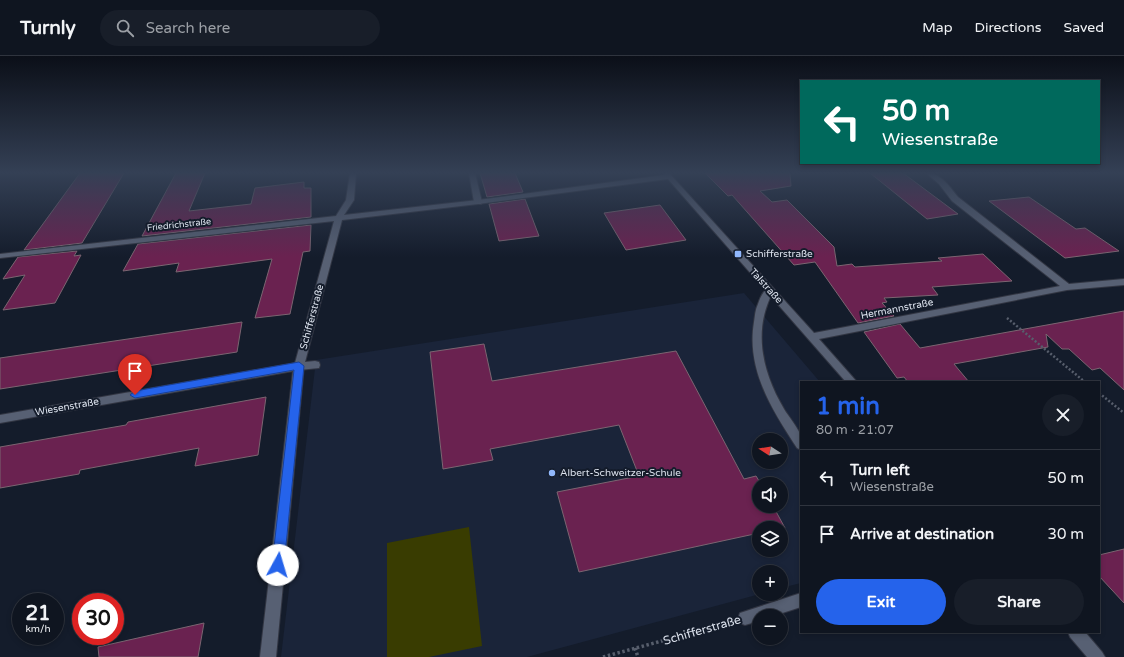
<!DOCTYPE html>
<html lang="en">
<head>
<meta charset="utf-8">
<style>
  body { margin:0; font-family:"Varela Round",sans-serif; background:#181e29; color:#f1f3f6; height:100vh; display:flex; flex-direction:column; font-size:15px; white-space:nowrap }
  * { box-sizing:border-box; margin:0 }
  p { font-size:13px; color:#9b9fa5 }
  .icon { flex:none; width:22px; height:22px; fill:none; stroke:currentColor; stroke-width:2; stroke-linecap:round; stroke-linejoin:round }
  .map { position:relative; flex:1; overflow:hidden }
  .sheet { position:absolute; left:800px; top:325px; width:300px; height:252px; display:flex; flex-direction:column; background:#0f1520; border-radius:0px; box-shadow:0 2px 6px #0003,0 0 0 1px #2f343e }
  .sheet>* { flex:none }
  .top-card { position:absolute; left:800px; top:24px; width:300px; height:84px; border-radius:0px; box-shadow:0 2px 6px #0003,0 0 0 1px #2f343e; background:#00695c; color:#fff; overflow:hidden }
  .needle { width:26px; rotate:282deg }
  .tools { position:absolute; left:752px; top:377px; display:grid; gap:8px }
  .tools a { display:grid; place-items:center; width:36px; height:36px; border-radius:50%; background:#0f1520; box-shadow:0 2px 6px #0003,0 0 0 1px #2f343e; font-size:20px }
  .speed { position:absolute; left:12px; top:537px; display:flex; gap:8px; font-size:20px; font-weight:700; text-align:center }
  .speed>* { display:grid; place-content:center; width:52px; height:52px; border-radius:50%; background:#0f1520; box-shadow:0 2px 6px #0003,0 0 0 1px #2f343e; line-height:1 }
  .speed small { font-size:10px; font-weight:400 }
  .speed .limit { border:6px solid #d22; background:#fff; color:#111 }
  .pin { position:absolute; display:grid; place-items:center; width:34px; height:34px; color:#fff; margin:-41px -17px; border-radius:50% 50% 50% 0; rotate:-45deg; box-shadow:0 0 4px #0007 }
  .pin .icon { rotate:45deg }
  .me { position:absolute; width:44px; margin:-22px; rotate:6deg; stroke-linejoin:round; filter:drop-shadow(0 0 3px #0008) }
  .turn { display:flex; align-items:center; gap:14px; height:84px; padding:0 16px; font-size:18px }
  .turn .icon { width:52px; height:52px; stroke-width:2.5 }
  .turn b { display:block; font-size:28px; line-height:34px }
  .round { display:grid; place-items:center; flex:none; width:42px; height:42px; border-radius:21px; background:#181e29 }
  .overview { display:flex; align-items:center; justify-content:space-between; height:68px; padding:0 16px }
  h1 { font-size:24px; font-weight:700; line-height:30px; color:#2563eb }
  .primary-button { display:flex; gap:8px; margin-top:auto; padding:8px 16px }
  .primary-button a { flex:1; height:46px; border-radius:24px; background:#2563eb; color:#fff; font-size:16px; font-weight:700; line-height:46px; text-align:center }
  .primary-button a+a { background:#181e29; color:#f1f3f6 }
  ul { padding:0; list-style:none }
  li { display:flex; align-items:center; gap:12px; height:56px; padding:0 16px; border-top:1px solid #2f343e }
  li div { flex:1 }
  li b { display:block; font-size:15px }
  li em { font-style:normal }
  header { display:flex; align-items:center; gap:24px; box-sizing:border-box; height:56px; padding:0 20px; background:#0f1520; border-bottom:1px solid #2f343e }
  header strong { font-size:19px }
  nav { display:flex; gap:22px; margin-inline-start:auto; font-size:14px }
  .search { width:280px; height:36px; background:#181e29; display:flex; align-items:center; gap:10px; box-sizing:border-box; padding:0 14px; border-radius:22px; color:#9b9fa5; font-size:15px }
  .map>svg:first-child { display:block }
  .built { fill:#1a2439; fill-rule:evenodd }
  .green { fill:#393c01 }
  .building { fill:#6a2250; stroke:#7b6571 }
  .lines { fill:none; stroke-linecap:round; stroke-linejoin:round }
  .lane-casing { stroke:#323643; stroke-width:2 }
  .street-casing { stroke:#323643; stroke-width:2 }
  .path-far1 { stroke:#575e6c; stroke-width:2.5; stroke-dasharray:2 2; stroke-linecap:butt }
  .path { stroke:#575e6c; stroke-width:3.5; stroke-dasharray:2.5 2.5; stroke-linecap:butt }
  .lane { fill:#576073; fill-rule:evenodd }
  .street { fill:#576073; fill-rule:evenodd }
  .route { fill:#2563eb; stroke:#184099 }
  .poi-dot { fill:#91b8fd; stroke:#141c2b; stroke-width:1.5 }
  .labels { text-anchor:middle; dominant-baseline:central; stroke-width:4; stroke-linejoin:round; paint-order:stroke }
  .far-street-label { font-size:9px; fill:#dbe1ec; stroke:#141c2b }
  .poi-label { font-size:10px; fill:#dbe1ec; stroke:#141c2b; text-anchor:start }
  .street-label { font-size:10px; fill:#dbe1ec; stroke:#141c2b }
  .near-street-label { font-size:12px; fill:#dbe1ec; stroke:#141c2b }
</style>
</head>
<body>
<header>
<strong>Turnly</strong>
<div class="search"><svg class="icon" aria-label="search" viewBox="0 0 24 24"><circle cx="10" cy="10" r="6"/><path d="M15 15l6 6"/></svg>Search here</div>
<nav><a>Map</a><a>Directions</a><a>Saved</a></nav>
</header>
<div class="map">
<svg width="1124" height="601" viewBox="0 0 1124 601">
  <rect width="100%" height="100%" fill="#141c2b"/>
  <path class="built" d="M 744,237 L 820,326 L 801,326 L 801,527 L 781,532 L 781,516 L 759,516 L 760,538 L 527,601 L 281,601 L 316,304 ZM 759,384 L 781,384 L 781,406 L 759,406 ZM 759,428 L 781,428 L 781,450 L 759,450 ZM 759,472 L 781,472 L 781,494 L 759,494 Z"/>
  <path class="green" d="M 469,471 L 482,590 L 429,601 L 387,601 L 387,487 Z"/>
  <g class="building">
    <path d="M 80,117 L 124,117 L 82,187 L 24,194 Z"/>
    <path d="M 176,117 L 205,117 L 189,155 L 251,148 L 255,132 L 304,126 L 304,132 L 311,132 L 311,161 L 142,180 Z"/>
    <path d="M 480,117 L 515,117 L 523,136 L 487,141 Z"/>
    <path d="M 705,117 L 790,117 L 791,130 L 760,135 L 772,146 L 787,144 L 834,191 L 837,210 L 852,208 L 855,211 L 942,205 L 938,202 L 983,198 L 1012,225 L 932,231 L 938,239 L 884,242 L 887,246 L 882,247 L 894,260 L 858,267 L 815,206 L 794,209 L 732,139 L 728,140 Z"/>
    <path d="M 870,117 L 903,117 L 958,158 L 927,163 Z"/>
    <path d="M 1029,141 L 1076,173 L 1085,172 L 1119,195 L 1065,202 L 989,145 Z"/>
    <path d="M 525,143 L 539,180 L 499,185 L 489,148 Z"/>
    <path d="M 660,149 L 686,184 L 626,194 L 604,157 Z"/>
    <path d="M 311,169 L 310,195 L 303,196 L 290,258 L 255,262 L 272,203 L 176,216 L 179,207 L 123,215 L 138,188 Z"/>
    <path d="M 77,195 L 74,200 L 81,199 L 55,247 L 3,254 L 25,219 L 3,223 L 18,201 Z"/>
    <path d="M 1124,255 L 1124,334 L 1100,312 L 1092,314 L 1069,293 L 1062,293 L 1046,278 L 1048,291 L 954,308 L 969,326 L 908,326 L 904,321 L 897,322 L 864,276 L 900,268 L 920,292 Z"/>
    <path d="M 242,266 L 237,296 L 0,333 L 0,302 Z"/>
    <path d="M 484,288 L 492,325 L 676,295 L 744,423 L 756,420 L 761,428 L 759,428 L 759,450 L 773,450 L 785,472 L 759,472 L 759,477 L 579,516 L 557,436 L 639,420 L 619,369 L 490,393 L 493,404 L 443,413 L 430,296 Z"/>
    <path d="M 266,341 L 258,399 L 195,410 L 199,392 L 80,414 L 79,418 L 0,432 L 0,391 L 126,369 L 128,366 Z"/>
    <path d="M 1124,493 L 1124,547 L 1099,520 L 1099,499 Z"/>
    <path d="M 204,567 L 198,601 L 99,601 L 98,591 Z"/>
  </g>
  <g class="lines">
    <g class="lane-casing">
      <g id="lane">
        <path d="M 469,117 L 475,117 L 482,146 L 481,148 L 478,148 L 474,146 Z"/>
        <path d="M 770,231 L 774,234 C 752,273 762,316 784,353 C 788,360 800,374 801,381 C 802,385 801,390 801,394 L 797,392 C 772,354 746,313 754,266 C 755,260 755,254 758,248 C 760,242 764,233 770,231 Z"/>
        <path d="M 315,305 L 319,306 L 320,309 L 319,312 L 299,314 L 295,313 L 294,310 L 295,307 Z"/>
        <path d="M 801,537 L 801,551 L 773,560 L 759,560 L 759,565 L 745,569 L 740,567 L 738,562 L 740,557 Z"/>
      </g>
    </g>
    <g class="street-casing">
      <g id="street">
        <path d="M 350,117 L 356,117 L 354,144 L 344,159 L 478,144 L 664,119 L 663,117 L 669,117 L 814,277 L 1060,230 L 952,145 L 939,128 L 926,117 C 941,117 949,130 958,141 L 1069,228 L 1124,223 L 1124,229 L 1067,234 L 819,283 L 857,326 L 846,326 L 668,123 L 478,148 L 342,164 L 304,310 L 276,601 L 260,601 L 293,315 L 0,367 L 0,359 L 295,307 L 334,165 L 0,202 L 0,198 L 336,160 L 346,144 Z"/>
        <path d="M 1068,576 L 1085,576 L 1102,596 L 1105,601 L 1087,601 L 1070,581 Z"/>
      </g>
    </g>
    <g class="path-far1">
      <path d="M 1007,262 L 1085,326"/>
      <path d="M 1099,337 L 1124,357"/>
    </g>
    <g class="path">
      <path d="M 635,592 L 638,601"/>
      <path d="M 603,601 L 724,568"/>
    </g>
    <use href="#lane" class="lane"/>
    <use href="#street" class="street"/>
  </g>
  <linearGradient id="sky" x2="0" y2="1"><stop stop-color="#0b0f18"/><stop offset="0.58" stop-color="#344055"/><stop offset="1" stop-color="#344055" stop-opacity="0"/></linearGradient>
  <rect width="1124" height="201" fill="url(#sky)"/>
  <path class="route" d="M 299,306 L 304,310 L 284,509 L 282,513 L 278,515 L 273,513 L 272,509 L 294,314 L 135,342 L 130,339 L 135,335 Z"/>
  <g class="poi-dot">
    <rect x="734" y="194" width="8" height="8" rx="2"/>
    <circle cx="552" cy="417" r="4"/>
  </g>
  <g class="labels">
    <g class="far-street-label">
      <text transform="translate(179 169) rotate(-6)">Friedrichstraße</text>
    </g>
    <g class="poi-label">
      <text x="746" y="198">Schifferstraße</text>
      <text x="560" y="417">Albert-Schweitzer-Schule</text>
    </g>
    <g class="street-label">
      <text transform="translate(766 230) rotate(48)">Talstraße</text>
      <text transform="translate(897 253) rotate(-11)">Hermannstraße</text>
      <text transform="translate(312 261) rotate(-75)">Schifferstraße</text>
      <text transform="translate(67 351) rotate(-10)">Wiesenstraße</text>
    </g>
    <g class="near-street-label">
      <text transform="translate(702 574) rotate(-16)">Schifferstraße</text>
    </g>
  </g>
</svg>
<div class="tools">
<a><svg class="needle" viewBox="-14 -14 28 28"><path d="M0-13l5 13h-10z" fill="#e53935"/><path d="M0 13l5-13h-10z" fill="#9b9fa5"/></svg></a>
<a><svg class="icon" aria-label="sound" viewBox="0 0 24 24"><path d="M4 9h4l5-4v14l-5-4H4zM17 9q2 3 0 6"/></svg></a>
<a><svg class="icon" aria-label="layers" viewBox="0 0 24 24"><path d="M12 4l9 5-9 5-9-5zM3 14l9 5 9-5"/></svg></a>
<a>+</a>
<a>−</a>
</div>
<div class="speed"><div>21<small>km/h</small></div><div class="limit">30</div></div>
<div class="pin" style="left:135px;top:339px;background:#d93025"><svg class="icon" aria-label="arrive" viewBox="0 0 24 24"><path d="M6 21V4h12l-3 4 3 4H6"/></svg></div>
<svg class="me" style="left:278px;top:509px" viewBox="-20 -20 40 40"><circle r="19" fill="#fff"/><path d="M0-13L10 11 0 6-10 11z" fill="#2563eb"/></svg>
<div class="top-card">
<div class="turn"><svg class="icon" aria-label="left" viewBox="0 0 24 24"><path d="M17 20v-9H6M10 6l-5 5 5 5"/></svg><div><b>50 m</b>Wiesenstraße</div></div>
</div>
<section class="sheet">
<div class="overview"><div><h1>1 min</h1><p>80 m · 21:07</p></div><a class="round"><svg class="icon" aria-label="close" viewBox="0 0 24 24"><path d="M6 6l12 12M18 6L6 18"/></svg></a></div>
<ul>
<li><svg class="icon" aria-label="left" viewBox="0 0 24 24"><path d="M17 20v-9H6M10 6l-5 5 5 5"/></svg><div><b>Turn left</b><p>Wiesenstraße</p></div><em>50 m</em></li>
<li><svg class="icon" aria-label="arrive" viewBox="0 0 24 24"><path d="M6 21V4h12l-3 4 3 4H6"/></svg><div><b>Arrive at destination</b></div><em>30 m</em></li>
</ul>
<div class="primary-button"><a>Exit</a><a>Share</a></div>
</section>
</div>
</body>
</html>
